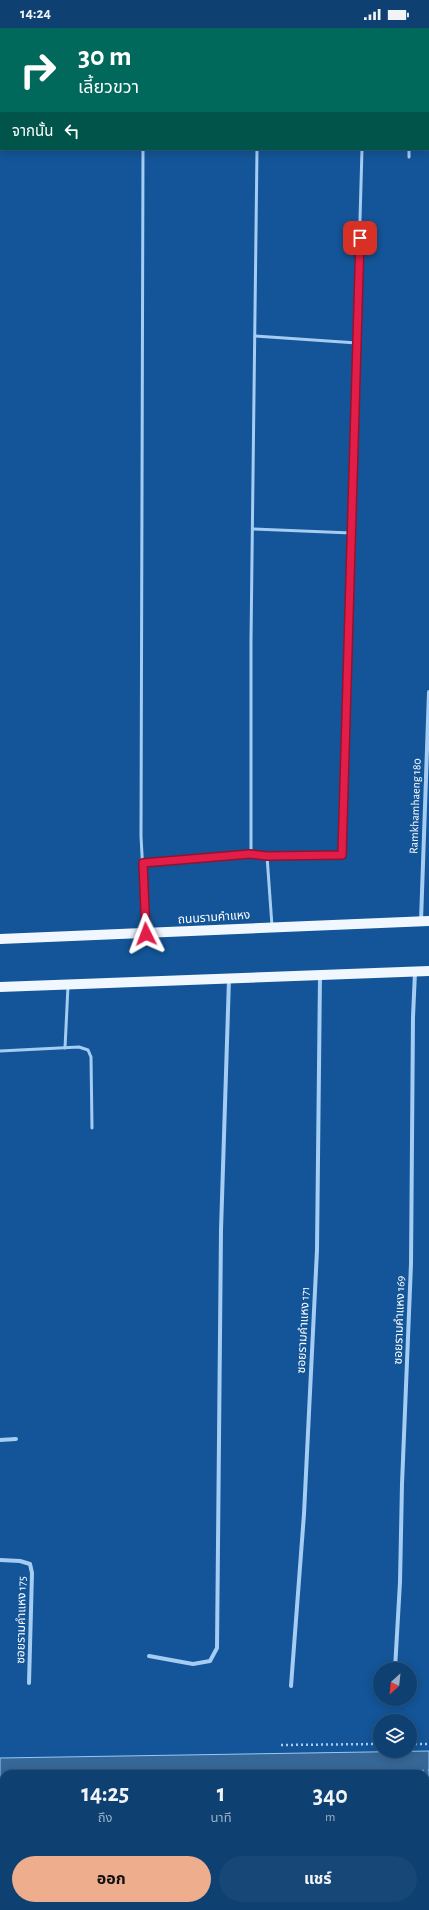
<!DOCTYPE html>
<html lang="th">
<head>
<meta charset="utf-8">
<style>
  body { margin:0; font-family:"Alegreya Sans","Noto Sans Thai",sans-serif; background:#174777; color:#f1f3f6; height:100vh; display:flex; flex-direction:column; font-size:15px; white-space:nowrap }
  * { box-sizing:border-box; margin:0 }
  p { font-size:13px; color:#9bafc4 }
  .icon { flex:none; width:22px; height:22px; fill:none; stroke:currentColor; stroke-width:2; stroke-linecap:round; stroke-linejoin:round }
  .map { position:relative; flex:1; overflow:hidden }
  .panel { position:absolute; left:0px; top:1742px; width:429px; height:140px; display:flex; flex-direction:column; background:#0e4072; border-radius:12px 12px 0 0; box-shadow:0 2px 10px #0003,0 0 0 1px #2e5984 }
  .panel>* { flex:none }
  .guide { position:absolute; left:0px; top:0px; width:429px; height:122px; box-shadow:0 2px 10px #0003,0 0 0 1px #2e5984; background:#00695c; color:#fff; overflow:hidden }
  .needle { width:26px; rotate:207deg }
  .fabs { position:absolute; left:373px; top:1634px; display:grid; gap:8px }
  .fabs a { display:grid; place-items:center; width:44px; height:44px; border-radius:50%; background:#0e4072; box-shadow:0 2px 10px #0003,0 0 0 1px #2e5984; font-size:20px }
  .pin { position:absolute; display:grid; place-items:center; width:34px; height:34px; color:#fff; margin:-17px; border-radius:8px; box-shadow:0 2px 6px #0006 }
  .me { position:absolute; width:44px; margin:-22px; rotate:357deg; stroke-linejoin:round; filter:drop-shadow(0 0 3px #0008) }
  .turn { display:flex; align-items:center; gap:14px; height:84px; padding:0 12px; font-size:18px }
  .turn .icon { width:52px; height:52px; stroke-width:2.5 }
  .turn b { display:block; font-size:28px; line-height:34px }
  .then { display:flex; align-items:center; height:38px; padding:0 12px; background:#0003; gap:8px; font-size:15px }
  .eta { display:flex; justify-content:space-evenly; align-items:center; height:68px; text-align:center }
  .eta b { font-size:24px; font-weight:700; line-height:28px }
  .primary-button { display:flex; gap:8px; margin-top:auto; padding:8px 12px }
  .primary-button a { flex:1; height:46px; border-radius:24px; background:#eead8d; color:#111; font-size:16px; font-weight:700; line-height:46px; text-align:center }
  .primary-button a+a { background:#174777; color:#f1f3f6 }
  .status { display:flex; justify-content:space-between; align-items:center; height:28px; padding:0 20px; background:#0e4072; direction:ltr }
  .status svg { height:11px; fill:currentColor }
  .map>svg:first-child { display:block }
  .water { fill:#376797; stroke:#97c9f6 }
  .lines { fill:none; stroke-linecap:round; stroke-linejoin:round }
  .ferry { stroke:#b1d7f9; stroke-width:1; stroke-dasharray:5 4; stroke-linecap:butt }
  .path { stroke:#a5cdf3; stroke-width:2.5; stroke-dasharray:2 3; stroke-linecap:butt }
  .lane { stroke:#a5cdf3; stroke-width:3 }
  .street { stroke:#a5cdf3; stroke-width:4 }
  .primary { stroke:#f1f7ff; stroke-width:10 }
  .route-casing { stroke:#92132f; stroke-width:10 }
  .route { stroke:#e11d48; stroke-width:7 }
  .labels { text-anchor:middle; dominant-baseline:central; stroke-width:4; stroke-linejoin:round; paint-order:stroke }
  .street-label { font-size:12px; fill:#fff; stroke:#135598 }
</style>
</head>
<body>
<div class="status"><b>14:24</b><svg viewBox="0 0 49 12"><path d="M0 12V9h3v3zM5 12V6h3v6zM10 12V3h3v9zM15 12V0h3v12zM26 1h20v11H26zM47 4h2v5h-2z"/></svg></div>
<div class="map">
<svg width="429" height="1882" viewBox="0 0 429 1882">
  <rect width="100%" height="100%" fill="#135598"/>
  <path class="water" d="M 429,1723 L 429,1781 L 425,1781 L 425,1746 L 4,1746 L 4,1796 L 0,1796 L 0,1730 Z"/>
  <g class="lines">
    <g class="ferry">
      <path d="M 356,1746 L 429,1742"/>
      <path d="M 0,1763 L 4,1763"/>
    </g>
    <g class="path">
      <path d="M 410,1716 L 429,1716"/>
      <path d="M 281,1717 L 380,1716"/>
    </g>
    <g class="lane">
      <path d="M 259,1 L 259,0"/>
      <path d="M 336,1 L 336,0"/>
      <path d="M 410,1 L 410,0"/>
      <path d="M 143,121 L 141,808 L 146,902"/>
      <path d="M 409,129 L 409,121"/>
      <path d="M 255,308 L 357,315"/>
      <path d="M 253,501 L 351,505"/>
      <path d="M 251,826 L 267,828 L 342,827 L 362,121"/>
      <path d="M 267,828 L 272,898"/>
      <path d="M 143,835 L 251,826 L 251,612 L 257,121"/>
      <path d="M 65,1020 L 68,958"/>
      <path d="M 0,1023 L 79,1019 L 88,1022 L 91,1029 L 92,1100"/>
    </g>
    <g class="street">
      <path d="M 421,893 L 429,664"/>
      <path d="M 0,1412 L 16,1411"/>
      <path d="M 0,1532 L 20,1533 L 30,1536 L 32,1545 L 29,1655"/>
      <path d="M 149,1628 L 193,1636 L 210,1633 L 217,1620 L 221,1202 L 229,951"/>
      <path d="M 395,1641 L 400,1554 L 402,1456 L 411,1236 L 413,989 L 415,944"/>
      <path d="M 291,1658 L 304,1486 L 317,1222 L 320,948"/>
    </g>
    <g class="primary">
      <path d="M 0,911 C 143,906 286,898 429,893"/>
      <path d="M 0,959 L 429,943"/>
    </g>
  </g>
  <g class="lines">
    <g class="route-casing">
      <path id="route" d="M 146,906 L 143,835 L 250,826 L 267,828 L 342,827 L 360,210"/>
    </g>
    <use href="#route" class="route"/>
  </g>
  <g class="labels">
    <g class="street-label">
      <text transform="translate(415 778) rotate(-88)">Ramkhamhaeng 180</text>
      <text transform="translate(214 889) rotate(-4)">ถนนรามคำแหง</text>
      <text transform="translate(399 1292) rotate(-88)">ซอยรามคำแหง 169</text>
      <text transform="translate(303 1302) rotate(-87)">ซอยรามคำแหง 171</text>
      <text transform="translate(21 1592) rotate(-89)">ซอยรามคำแหง 175</text>
    </g>
  </g>
</svg>
<div class="fabs">
<a><svg class="needle" viewBox="-14 -14 28 28"><path d="M0-13l5 13h-10z" fill="#e53935"/><path d="M0 13l5-13h-10z" fill="#9bafc4"/></svg></a>
<a><svg class="icon" aria-label="layers" viewBox="0 0 24 24"><path d="M12 4l9 5-9 5-9-5zM3 14l9 5 9-5"/></svg></a>
</div>
<div class="pin" style="left:360px;top:210px;background:#d93025"><svg class="icon" aria-label="arrive" viewBox="0 0 24 24"><path d="M6 21V4h12l-3 4 3 4H6"/></svg></div>
<svg class="me" style="left:146px;top:906px" viewBox="-20 -20 40 40"><path d="M0-17L14 15 0 8-14 15z" fill="#e11d48" stroke="#fff" stroke-width="4"/></svg>
<div class="guide">
<div class="turn"><svg class="icon" aria-label="right" viewBox="0 0 24 24"><path d="M7 20v-9h11M14 6l5 5-5 5"/></svg><div><b>30 m</b>เลี้ยวขวา</div></div>
<div class="then">จากนั้น<svg class="icon" aria-label="left" viewBox="0 0 24 24"><path d="M17 20v-9H6M10 6l-5 5 5 5"/></svg></div>
</div>
<section class="panel">
<div class="eta">
<div><b>14:25</b><p>ถึง</p></div>
<div><b>1</b><p>นาที</p></div>
<div><b>340</b><p>m</p></div>
</div>
<div class="primary-button"><a>ออก</a><a>แชร์</a></div>
</section>
</div>
</body>
</html>
